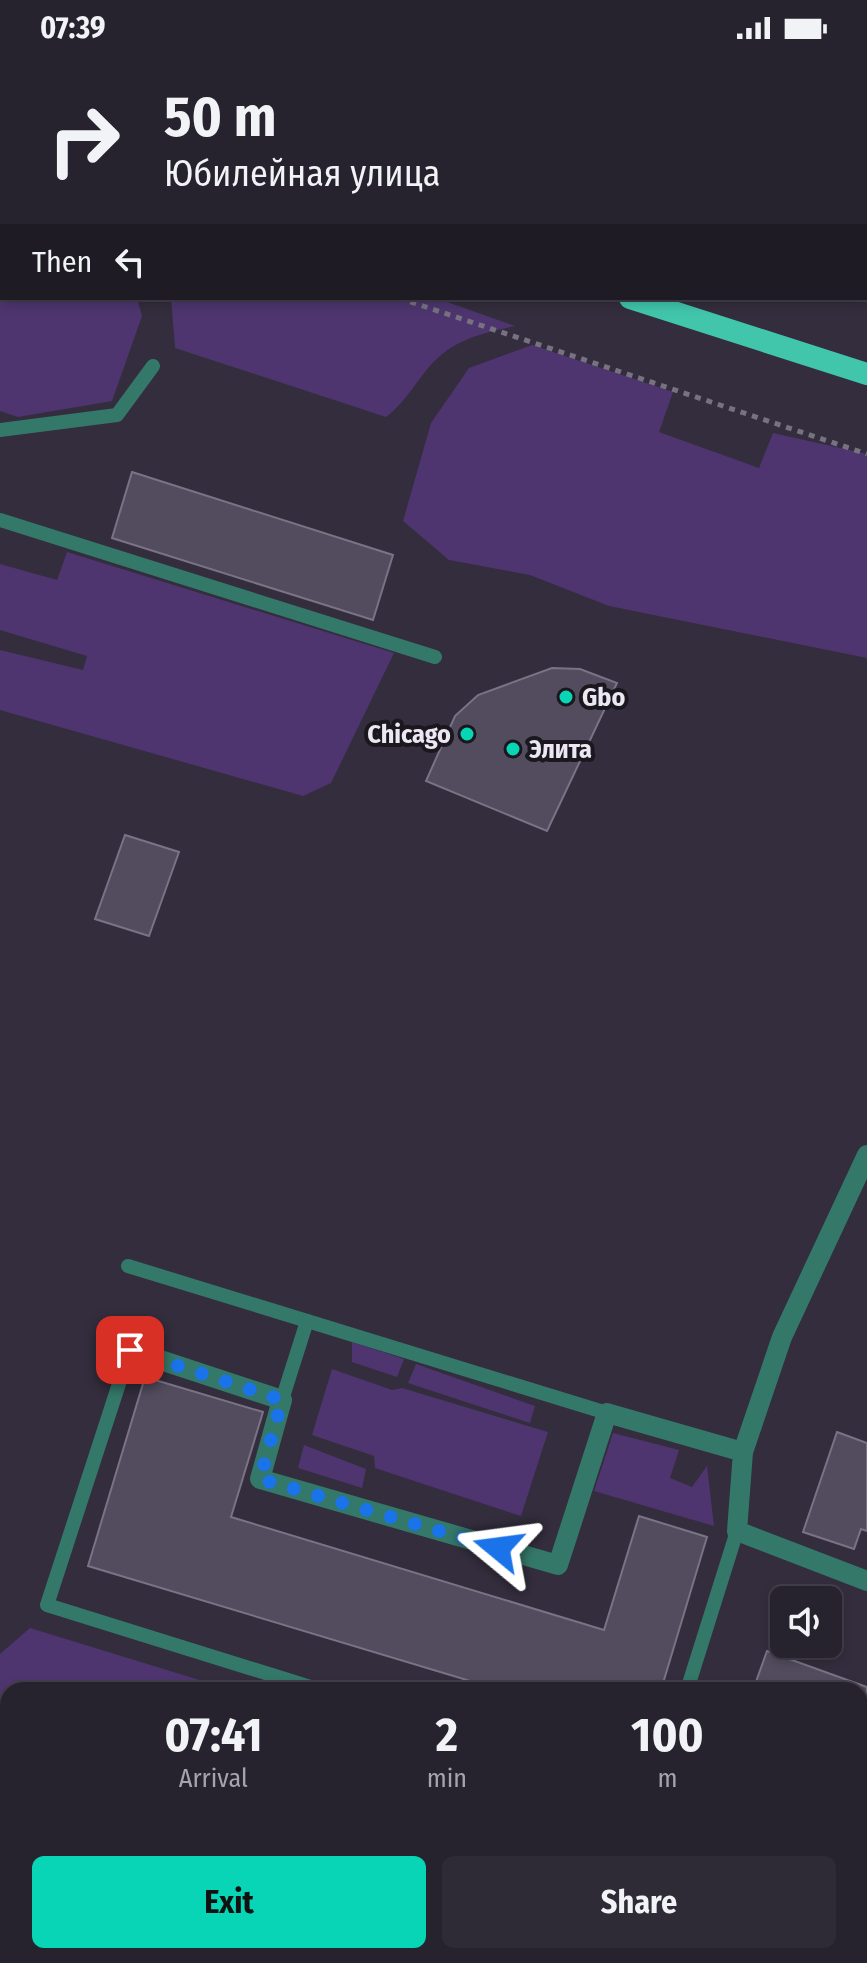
<!DOCTYPE html>
<html lang="en">
<head>
<meta charset="utf-8">
<style>
  body { margin:0; font-family:"Fira Sans Condensed",sans-serif; background:#2e2a36; color:#f1f3f6; height:100vh; display:flex; flex-direction:column; font-size:30px; white-space:nowrap }
  * { box-sizing:border-box; margin:0 }
  p { font-size:26px; color:#a4a4aa }
  .icon { flex:none; width:44px; height:44px; fill:none; stroke:currentColor; stroke-width:2; stroke-linecap:round; stroke-linejoin:round }
  .map { position:relative; flex:1; overflow:hidden }
  .details { position:absolute; left:0px; top:1626px; width:868px; height:282px; display:flex; flex-direction:column; background:#26222e; border-radius:24px 24px 0 0; box-shadow:0 4px 12px #0003,0 0 0 2px #423f4a }
  .details>* { flex:none }
  .top-card { position:absolute; left:0px; top:0px; width:868px; height:244px; box-shadow:0 4px 12px #0003,0 0 0 2px #423f4a; background:#26222e; color:#f1f3f6; overflow:hidden }
  .buttons { position:absolute; left:770px; top:1530px; display:grid; gap:16px }
  .buttons a { display:grid; place-items:center; width:72px; height:72px; border-radius:12px; background:#26222e; box-shadow:0 4px 12px #0003,0 0 0 2px #423f4a; font-size:40px }
  .pin { position:absolute; display:grid; place-items:center; width:68px; height:68px; color:#fff; margin:-34px; border-radius:16px; box-shadow:0 4px 12px #0006 }
  .me { position:absolute; width:88px; margin:-44px; rotate:286deg; stroke-linejoin:round; filter:drop-shadow(0 0 6px #0008) }
  .turn { display:flex; align-items:center; gap:28px; height:168px; padding:0 32px; font-size:36px }
  .turn .icon { width:104px; height:104px; stroke-width:2.5 }
  .turn b { display:block; font-size:56px; line-height:68px }
  .then { display:flex; align-items:center; height:76px; padding:0 32px; background:#0003; gap:16px; font-size:30px }
  .eta { display:flex; justify-content:space-evenly; align-items:center; height:136px; text-align:center }
  .eta b { font-size:48px; font-weight:700; line-height:56px }
  .cta { display:flex; gap:16px; margin-top:auto; padding:16px 32px }
  .cta a { flex:1; height:92px; border-radius:12px; background:#08d5b5; color:#111; font-size:32px; font-weight:700; line-height:92px; text-align:center }
  .cta a+a { background:#2e2a36; color:#f1f3f6 }
  .status { display:flex; justify-content:space-between; align-items:center; height:56px; padding:0 40px; background:#26222e; direction:ltr }
  .status svg { height:22px; fill:currentColor }
  .map>svg:first-child { display:block }
  .green { fill:#4e356f }
  .lines { fill:none; stroke-linecap:round; stroke-linejoin:round }
  .stream { stroke:#03251e; stroke-width:9 }
  .building { fill:#524c5e; stroke:#7a7386; stroke-width:2 }
  .path { stroke:#777280; stroke-width:5; stroke-dasharray:6 6; stroke-linecap:butt }
  .service { stroke:#347869; stroke-width:14 }
  .minor { stroke:#347869; stroke-width:20 }
  .trunk { stroke:#41c6ac; stroke-width:22 }
  .route { stroke:#1a73e8; stroke-width:14; stroke-dasharray:0 25.2 }
  .poi-dot { fill:#08d5b5; stroke:#1a171e; stroke-width:3 }
  .labels { text-anchor:middle; dominant-baseline:central; stroke-width:8; stroke-linejoin:round; paint-order:stroke }
  .poi-label { font-size:26px; font-weight:bold; fill:#ece8f3; stroke:#1a171e; text-anchor:start }
</style>
</head>
<body>
<div class="status"><b>07:39</b><svg viewBox="0 0 49 12"><path d="M0 12V9h3v3zM5 12V6h3v6zM10 12V3h3v9zM15 12V0h3v12zM26 1h20v11H26zM47 4h2v5h-2z"/></svg></div>
<div class="map">
<svg width="867" height="1907" viewBox="0 0 867 1907">
  <rect width="100%" height="100%" fill="#332d3d"/>
  <g class="green">
    <path d="M 0,101 L 2,242 L 137,242 L 142,260 L 112,345 L 18,361 L 0,355 Z"/>
    <path d="M 171,242 L 436,242 L 515,270 C 489,276 461,281 440,300 C 419,318 409,344 386,361 L 175,292 Z"/>
    <path d="M 532,289 L 673,336 L 659,376 L 759,412 L 773,377 L 867,398 L 867,602 L 609,550 L 530,519 L 449,504 L 403,465 L 431,367 L 469,312 Z"/>
    <path d="M 67,496 L 394,597 L 331,727 L 303,740 L 0,654 L 0,594 L 83,614 L 87,600 L 0,574 L 0,508 L 57,524 Z"/>
    <path d="M 352,1286 L 404,1303 L 397,1321 L 352,1306 Z"/>
    <path d="M 416,1308 L 535,1350 L 530,1367 L 408,1327 Z"/>
    <path d="M 332,1313 L 392,1334 L 402,1332 L 548,1376 L 521,1460 L 375,1412 L 374,1400 L 312,1379 Z"/>
    <path d="M 613,1377 L 679,1394 L 670,1422 L 692,1431 L 707,1410 L 714,1470 L 594,1435 Z"/>
    <path d="M 304,1389 L 366,1413 L 362,1432 L 298,1412 Z"/>
    <path d="M 30,1572 L 232,1634 L 8,1634 L 8,1900 L 524,1900 L 521,1907 L 0,1907 L 0,1598 Z"/>
  </g>
  <g class="lines">
    <path class="stream" d="M 0,131 L 2,132"/>
  </g>
  <g class="building">
    <path d="M 132,416 L 393,499 L 373,564 L 112,482 Z"/>
    <path d="M 552,612 L 580,613 L 617,627 L 547,775 L 426,725 L 455,660 L 478,639 Z"/>
    <path d="M 125,779 L 179,796 L 149,880 L 95,863 Z"/>
    <path d="M 145,1321 L 263,1356 L 231,1461 L 604,1574 L 639,1460 L 707,1481 L 661,1634 L 500,1634 L 88,1510 Z"/>
    <path d="M 837,1376 L 867,1387 L 867,1475 L 861,1473 L 854,1493 L 803,1476 Z"/>
    <path d="M 767,1595 L 867,1631 L 867,1706 L 860,1703 L 860,1634 L 753,1634 Z"/>
    <path d="M 860,1862 L 867,1865 L 867,1907 L 785,1907 L 765,1900 L 860,1900 Z"/>
    <path d="M 145,1900 L 151,1900 L 175,1907 L 143,1907 Z"/>
    <path d="M 429,1900 L 513,1900 L 511,1907 L 452,1907 Z"/>
    <path d="M 659,1900 L 729,1900 L 727,1907 L 668,1907 L 657,1903 Z"/>
  </g>
  <g class="lines">
    <g class="path">
      <path d="M 294,2 L 294,0"/>
      <path d="M 0,114 L 2,114"/>
      <path d="M 399,242 L 867,398"/>
    </g>
    <g class="service">
      <path d="M 652,2 L 653,0"/>
      <path d="M 0,374 L 117,359 L 153,310"/>
      <path d="M 0,464 L 435,601"/>
      <path d="M 128,1210 L 607,1357"/>
      <path d="M 130,1294 L 47,1549 L 320,1634"/>
      <path d="M 282,1344 L 307,1265"/>
      <path d="M 687,1634 L 737,1475"/>
      <path d="M 860,1773 L 867,1776"/>
    </g>
    <g class="minor">
      <path d="M 130,1294 L 282,1344 L 260,1423 L 558,1509 L 607,1357 L 743,1396 L 737,1475 L 867,1525"/>
      <path d="M 743,1396 L 782,1281 L 867,1099"/>
    </g>
    <g class="trunk">
      <path d="M 0,48 L 2,48"/>
      <path d="M 630,242 L 867,318"/>
    </g>
  </g>
  <g class="lines">
    <path class="route" d="M 130,1294 L 282,1344 L 260,1423 L 498,1492"/>
  </g>
  <g class="poi-dot">
    <circle cx="566" cy="641" r="8"/>
    <circle cx="467" cy="678" r="8"/>
    <circle cx="513" cy="693" r="8"/>
  </g>
  <g class="labels">
    <g class="poi-label">
      <text x="582" y="641">Gbo</text>
      <text x="451" y="678" text-anchor="end">Chicago</text>
      <text x="529" y="693">Элита</text>
    </g>
  </g>
</svg>
<div class="buttons">
<a><svg class="icon" aria-label="sound" viewBox="0 0 24 24"><path d="M4 9h4l5-4v14l-5-4H4zM17 9q2 3 0 6"/></svg></a>
</div>
<div class="pin" style="left:130px;top:1294px;background:#d93025"><svg class="icon" aria-label="arrive" viewBox="0 0 24 24"><path d="M6 21V4h12l-3 4 3 4H6"/></svg></div>
<svg class="me" style="left:498px;top:1492px" viewBox="-20 -20 40 40"><path d="M0-17L14 15 0 8-14 15z" fill="#1a73e8" stroke="#fff" stroke-width="4"/></svg>
<div class="top-card">
<div class="turn"><svg class="icon" aria-label="right" viewBox="0 0 24 24"><path d="M7 20v-9h11M14 6l5 5-5 5"/></svg><div><b>50 m</b>Юбилейная улица</div></div>
<div class="then">Then<svg class="icon" aria-label="left" viewBox="0 0 24 24"><path d="M17 20v-9H6M10 6l-5 5 5 5"/></svg></div>
</div>
<section class="details">
<div class="eta">
<div><b>07:41</b><p>Arrival</p></div>
<div><b>2</b><p>min</p></div>
<div><b>100</b><p>m</p></div>
</div>
<div class="cta"><a>Exit</a><a>Share</a></div>
</section>
</div>
</body>
</html>
